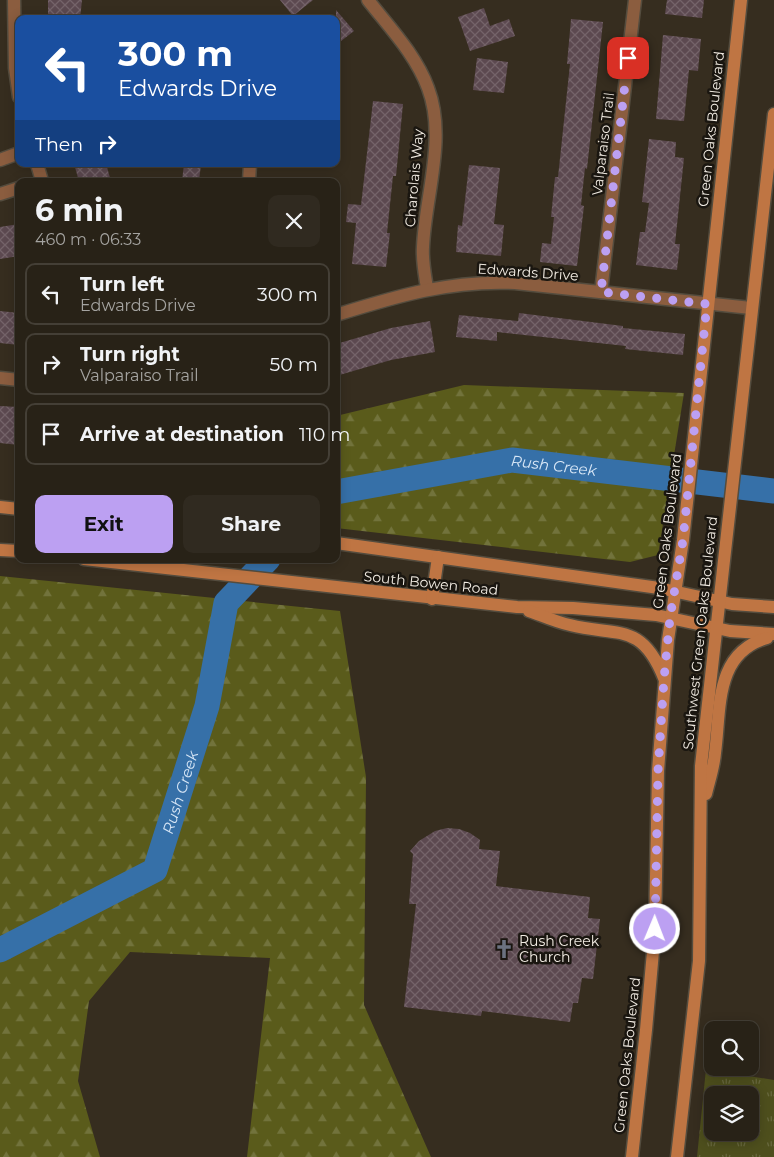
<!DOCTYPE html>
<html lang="en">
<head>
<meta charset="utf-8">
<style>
  body { margin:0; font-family:Montserrat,sans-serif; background:#302a20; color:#f1f3f6; height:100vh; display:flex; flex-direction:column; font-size:19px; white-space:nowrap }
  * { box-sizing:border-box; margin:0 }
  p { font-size:16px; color:#a5a4a1 }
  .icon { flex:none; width:28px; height:28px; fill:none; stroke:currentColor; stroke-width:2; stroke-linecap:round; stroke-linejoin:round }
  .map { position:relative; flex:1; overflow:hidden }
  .details { position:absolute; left:15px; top:178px; width:325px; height:385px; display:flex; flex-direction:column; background:#282217; border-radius:10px; box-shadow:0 2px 12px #0003,0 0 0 1px #443f36 }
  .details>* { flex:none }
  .hud { position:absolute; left:15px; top:15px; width:325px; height:152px; border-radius:10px; box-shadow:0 2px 12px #0003,0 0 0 1px #443f36; background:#1a4fa0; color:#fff; overflow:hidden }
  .tools { position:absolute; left:704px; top:1021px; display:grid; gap:10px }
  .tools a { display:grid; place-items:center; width:55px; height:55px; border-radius:10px; background:#282217; box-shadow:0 2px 12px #0003,0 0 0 1px #443f36; font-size:25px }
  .pin { position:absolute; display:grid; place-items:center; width:42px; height:42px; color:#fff; margin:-21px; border-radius:10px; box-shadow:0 2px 8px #0006 }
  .me { position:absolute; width:55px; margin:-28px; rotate:1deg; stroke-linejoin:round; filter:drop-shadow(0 0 4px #0008) }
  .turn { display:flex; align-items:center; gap:18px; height:105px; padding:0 20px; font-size:22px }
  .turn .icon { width:65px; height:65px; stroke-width:2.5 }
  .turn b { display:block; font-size:35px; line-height:42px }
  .then { display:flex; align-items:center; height:48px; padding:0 20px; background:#0003; gap:10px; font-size:19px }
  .round { display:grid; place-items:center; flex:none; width:52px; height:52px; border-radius:10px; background:#302a20 }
  .head { display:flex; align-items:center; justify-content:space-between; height:85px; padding:0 20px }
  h1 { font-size:30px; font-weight:700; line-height:38px }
  .cta { display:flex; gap:10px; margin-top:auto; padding:10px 20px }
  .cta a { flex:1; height:58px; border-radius:10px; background:#bca0f2; color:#111; font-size:20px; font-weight:700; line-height:58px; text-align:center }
  .cta a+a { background:#302a20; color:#f1f3f6 }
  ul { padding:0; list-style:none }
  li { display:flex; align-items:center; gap:15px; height:62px; margin:0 10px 8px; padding:0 10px; border:2px solid #443f36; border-radius:10px }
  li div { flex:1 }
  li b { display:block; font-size:19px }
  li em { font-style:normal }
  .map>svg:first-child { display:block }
  .forest { fill:url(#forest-firs) }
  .park { fill:url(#park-tufts); fill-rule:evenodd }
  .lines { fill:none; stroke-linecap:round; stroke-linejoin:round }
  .river { stroke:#3670a8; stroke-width:25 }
  .building { fill:url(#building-cross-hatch) }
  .minor-casing { stroke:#544c3e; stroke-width:15 }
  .tertiary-casing { stroke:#544c3e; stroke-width:15 }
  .secondary-casing { stroke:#544c3e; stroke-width:15 }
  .minor { stroke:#8b5d3f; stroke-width:12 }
  .tertiary { stroke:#8b5d3f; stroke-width:12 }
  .secondary { stroke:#bf7543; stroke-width:12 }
  .route { stroke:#bca0f2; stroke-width:9; stroke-dasharray:0 16.2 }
  .labels { text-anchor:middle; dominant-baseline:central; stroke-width:5; stroke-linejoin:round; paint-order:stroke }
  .street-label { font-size:14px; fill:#f2ece3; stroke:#1a1610 }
  .poi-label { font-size:14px; fill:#f2ece3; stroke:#1a1610; text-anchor:start }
  .water-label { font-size:15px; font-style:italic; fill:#d7e6f6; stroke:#1a1610 }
</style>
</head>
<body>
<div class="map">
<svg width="774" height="1157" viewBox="0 0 774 1157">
  <defs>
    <pattern id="forest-firs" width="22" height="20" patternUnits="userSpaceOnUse" patternTransform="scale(1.25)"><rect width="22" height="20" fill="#5a5b1b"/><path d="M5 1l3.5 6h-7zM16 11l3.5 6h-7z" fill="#72733c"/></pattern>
    <pattern id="park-tufts" width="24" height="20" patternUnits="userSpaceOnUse" patternTransform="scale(1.25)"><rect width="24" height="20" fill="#4e4f1d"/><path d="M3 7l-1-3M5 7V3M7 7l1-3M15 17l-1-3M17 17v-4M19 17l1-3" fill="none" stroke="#68683e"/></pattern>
    <pattern id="building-cross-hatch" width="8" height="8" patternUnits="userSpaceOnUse" patternTransform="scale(1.25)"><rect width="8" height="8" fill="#5c4950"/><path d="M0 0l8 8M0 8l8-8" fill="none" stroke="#746369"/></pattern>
  </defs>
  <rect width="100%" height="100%" fill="#362d1f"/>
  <g class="forest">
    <path d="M 464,385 L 684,393 L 658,555 L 630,562 L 336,528 L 336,416 Z"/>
    <path d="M 0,576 L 340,611 L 366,777 L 364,1005 L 431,1157 L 247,1157 L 270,958 L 130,952 L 89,1001 L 78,1081 L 100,1157 L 0,1157 Z"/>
  </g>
  <path class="park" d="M 706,1069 L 774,1080 L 774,1157 L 697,1157 ZM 712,1095 L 750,1095 L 750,1132 L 712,1132 Z"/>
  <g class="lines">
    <g class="river">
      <path id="s1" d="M 336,492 L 512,460 L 774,491"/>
      <path id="s2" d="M 0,950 L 155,870 L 207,706 L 226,603 L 268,559"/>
    </g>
  </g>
  <g class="building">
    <path d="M 48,0 L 82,0 L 80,19 L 48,19 Z"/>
    <path d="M 280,0 L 313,0 L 293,16 Z"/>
    <path d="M 667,0 L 704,0 L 702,18 L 665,14 Z"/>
    <path d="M 484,8 L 490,26 L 509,19 L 515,36 L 470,51 L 458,17 Z"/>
    <path d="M 336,10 L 354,31 L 336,45 Z"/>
    <path d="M 571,19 L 603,22 L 587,169 L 585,168 L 581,205 L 584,206 L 577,266 L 540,262 L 542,243 L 551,244 L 554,217 L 551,217 L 555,177 L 558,177 L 570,64 L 567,64 Z"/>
    <path d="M 663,35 L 701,39 L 698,71 L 689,70 L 684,121 L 656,119 Z"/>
    <path d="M 477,58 L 508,62 L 504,93 L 473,90 Z"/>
    <path d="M 373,101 L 403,104 L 396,176 L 393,176 L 387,233 L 390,233 L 386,267 L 352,264 L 356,223 L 346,222 L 348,204 L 361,205 Z"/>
    <path d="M 649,139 L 676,142 L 675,157 L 684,158 L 675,244 L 680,244 L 677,270 L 636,265 L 640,232 L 645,232 L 649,203 L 642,202 Z"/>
    <path d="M 74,164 L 106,164 L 111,181 L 79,181 Z"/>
    <path d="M 184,164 L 201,164 L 199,181 L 182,181 Z"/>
    <path d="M 469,165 L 500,168 L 494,224 L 504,225 L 501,256 L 456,252 L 458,225 L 462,226 Z"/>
    <path d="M 19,224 L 19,256 L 0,259 L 0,227 Z"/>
    <path d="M 0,311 L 19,313 L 19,345 L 0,343 Z"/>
    <path d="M 519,313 L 623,326 L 623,328 L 685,334 L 683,355 L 625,349 L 626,346 L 497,332 L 497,341 L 456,337 L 459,315 L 518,321 Z"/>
    <path d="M 430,321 L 435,352 L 391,360 L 336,376 L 336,344 L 391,328 Z"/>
    <path d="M 0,406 L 19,407 L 19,445 L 0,443 Z"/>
    <path d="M 447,828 L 459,829 L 470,833 L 480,840 L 479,849 L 500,851 L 496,886 L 590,897 L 588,918 L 600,919 L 593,979 L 582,978 L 578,1003 L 573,1003 L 570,1022 L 482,1011 L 481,1016 L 404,1007 L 416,904 L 409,904 L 413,854 L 410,851 L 419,841 L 435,831 Z"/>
  </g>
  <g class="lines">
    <g class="minor-casing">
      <g id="minor">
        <path d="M 368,0 C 390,28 416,55 428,88 C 447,138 425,196 423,247 C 422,261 425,275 427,288"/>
        <path d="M 0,160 L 19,153"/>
        <path d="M 249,181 L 250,164"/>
        <path d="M 0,194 L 19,188"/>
        <path d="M 601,292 L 635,0"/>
        <path d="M 336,315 C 397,296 450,280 515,283 L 751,308"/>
        <path d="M 0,378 L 19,380"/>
      </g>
    </g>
    <g class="tertiary-casing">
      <g id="tertiary">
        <path d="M 14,0 L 15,68 L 19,97"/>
        <path d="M 37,164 L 42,181"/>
      </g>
    </g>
    <g class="secondary-casing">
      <g id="secondary">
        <path d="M 0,507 L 19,509"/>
        <path d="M 336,543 L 659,588 L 732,604 L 774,607"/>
        <path d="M 0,550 L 19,551"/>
        <path d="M 84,559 L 517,607 L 573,608 L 656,615 L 730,631 L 774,634"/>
        <path d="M 432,599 L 438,557"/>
        <path d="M 529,611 C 543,616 556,622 570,625 C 617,637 641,621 664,678"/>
        <path d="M 706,794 C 709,781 714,767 715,753 C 721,709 714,653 767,638"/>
        <path d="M 632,1157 L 646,1030 L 655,929 L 658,771 L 668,640 L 683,540 L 741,0"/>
        <path d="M 677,1157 L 699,961 L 701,766 L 774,114"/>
      </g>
    </g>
    <use href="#minor" class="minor"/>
    <use href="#tertiary" class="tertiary"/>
    <use href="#secondary" class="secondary"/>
  </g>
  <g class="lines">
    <path class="route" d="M 628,58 L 601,292 L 707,304 L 683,540 L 670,618 L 664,679 L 658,771 L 655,929"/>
  </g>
  <defs>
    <g id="church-bare" transform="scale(1.5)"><path d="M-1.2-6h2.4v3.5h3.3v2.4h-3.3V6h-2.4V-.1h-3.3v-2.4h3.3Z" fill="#6b7280" stroke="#1a1610" stroke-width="2.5" paint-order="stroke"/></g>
  </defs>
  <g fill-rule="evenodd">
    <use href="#church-bare" x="504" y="949"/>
  </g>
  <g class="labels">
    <g class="street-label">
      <text transform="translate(711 129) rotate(-84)">Green Oaks Boulevard</text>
      <text transform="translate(603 144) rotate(-83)">Valparaiso Trail</text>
      <text transform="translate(414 178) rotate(-85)">Charolais Way</text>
      <text transform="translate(528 272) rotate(4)">Edwards Drive</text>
      <text transform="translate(667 531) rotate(-83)">Green Oaks Boulevard</text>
      <text transform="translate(431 583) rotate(6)">South Bowen Road</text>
      <text transform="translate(700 633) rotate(-84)">Southwest Green Oaks Boulevard</text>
      <text transform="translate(627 1055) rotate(-84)">Green Oaks Boulevard</text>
    </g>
    <g class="poi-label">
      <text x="519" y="941">Rush Creek<tspan x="519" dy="16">Church</tspan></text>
    </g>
    <g class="water-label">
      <text stroke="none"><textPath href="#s1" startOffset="221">Rush Creek</textPath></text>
      <text stroke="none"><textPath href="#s2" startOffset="256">Rush Creek</textPath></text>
    </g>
  </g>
</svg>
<div class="tools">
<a><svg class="icon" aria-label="search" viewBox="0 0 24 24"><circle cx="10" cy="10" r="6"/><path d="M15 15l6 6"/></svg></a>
<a><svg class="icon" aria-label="layers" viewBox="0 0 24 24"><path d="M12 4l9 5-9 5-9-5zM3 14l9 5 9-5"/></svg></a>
</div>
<div class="pin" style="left:628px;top:58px;background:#d93025"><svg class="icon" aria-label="arrive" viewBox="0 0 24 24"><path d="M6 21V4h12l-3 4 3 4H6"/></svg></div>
<svg class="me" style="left:655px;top:929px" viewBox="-20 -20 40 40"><circle r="17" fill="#bca0f2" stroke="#fff" stroke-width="3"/><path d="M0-11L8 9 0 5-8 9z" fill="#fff"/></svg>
<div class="hud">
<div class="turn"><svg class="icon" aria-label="left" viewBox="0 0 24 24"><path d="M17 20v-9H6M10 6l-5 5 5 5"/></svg><div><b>300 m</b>Edwards Drive</div></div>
<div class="then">Then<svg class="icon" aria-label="right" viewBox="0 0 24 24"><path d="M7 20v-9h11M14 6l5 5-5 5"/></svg></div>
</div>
<section class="details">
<div class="head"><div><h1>6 min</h1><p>460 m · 06:33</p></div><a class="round"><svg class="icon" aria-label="close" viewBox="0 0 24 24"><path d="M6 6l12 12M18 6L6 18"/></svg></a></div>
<ul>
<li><svg class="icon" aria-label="left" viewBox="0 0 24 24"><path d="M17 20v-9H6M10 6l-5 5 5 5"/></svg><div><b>Turn left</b><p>Edwards Drive</p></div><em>300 m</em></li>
<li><svg class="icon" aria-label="right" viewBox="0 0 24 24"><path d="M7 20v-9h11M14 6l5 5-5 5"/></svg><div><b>Turn right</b><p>Valparaiso Trail</p></div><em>50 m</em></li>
<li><svg class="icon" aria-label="arrive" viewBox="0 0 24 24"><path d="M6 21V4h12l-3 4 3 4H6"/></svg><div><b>Arrive at destination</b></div><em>110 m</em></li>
</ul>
<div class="cta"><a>Exit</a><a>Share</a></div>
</section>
</div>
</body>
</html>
